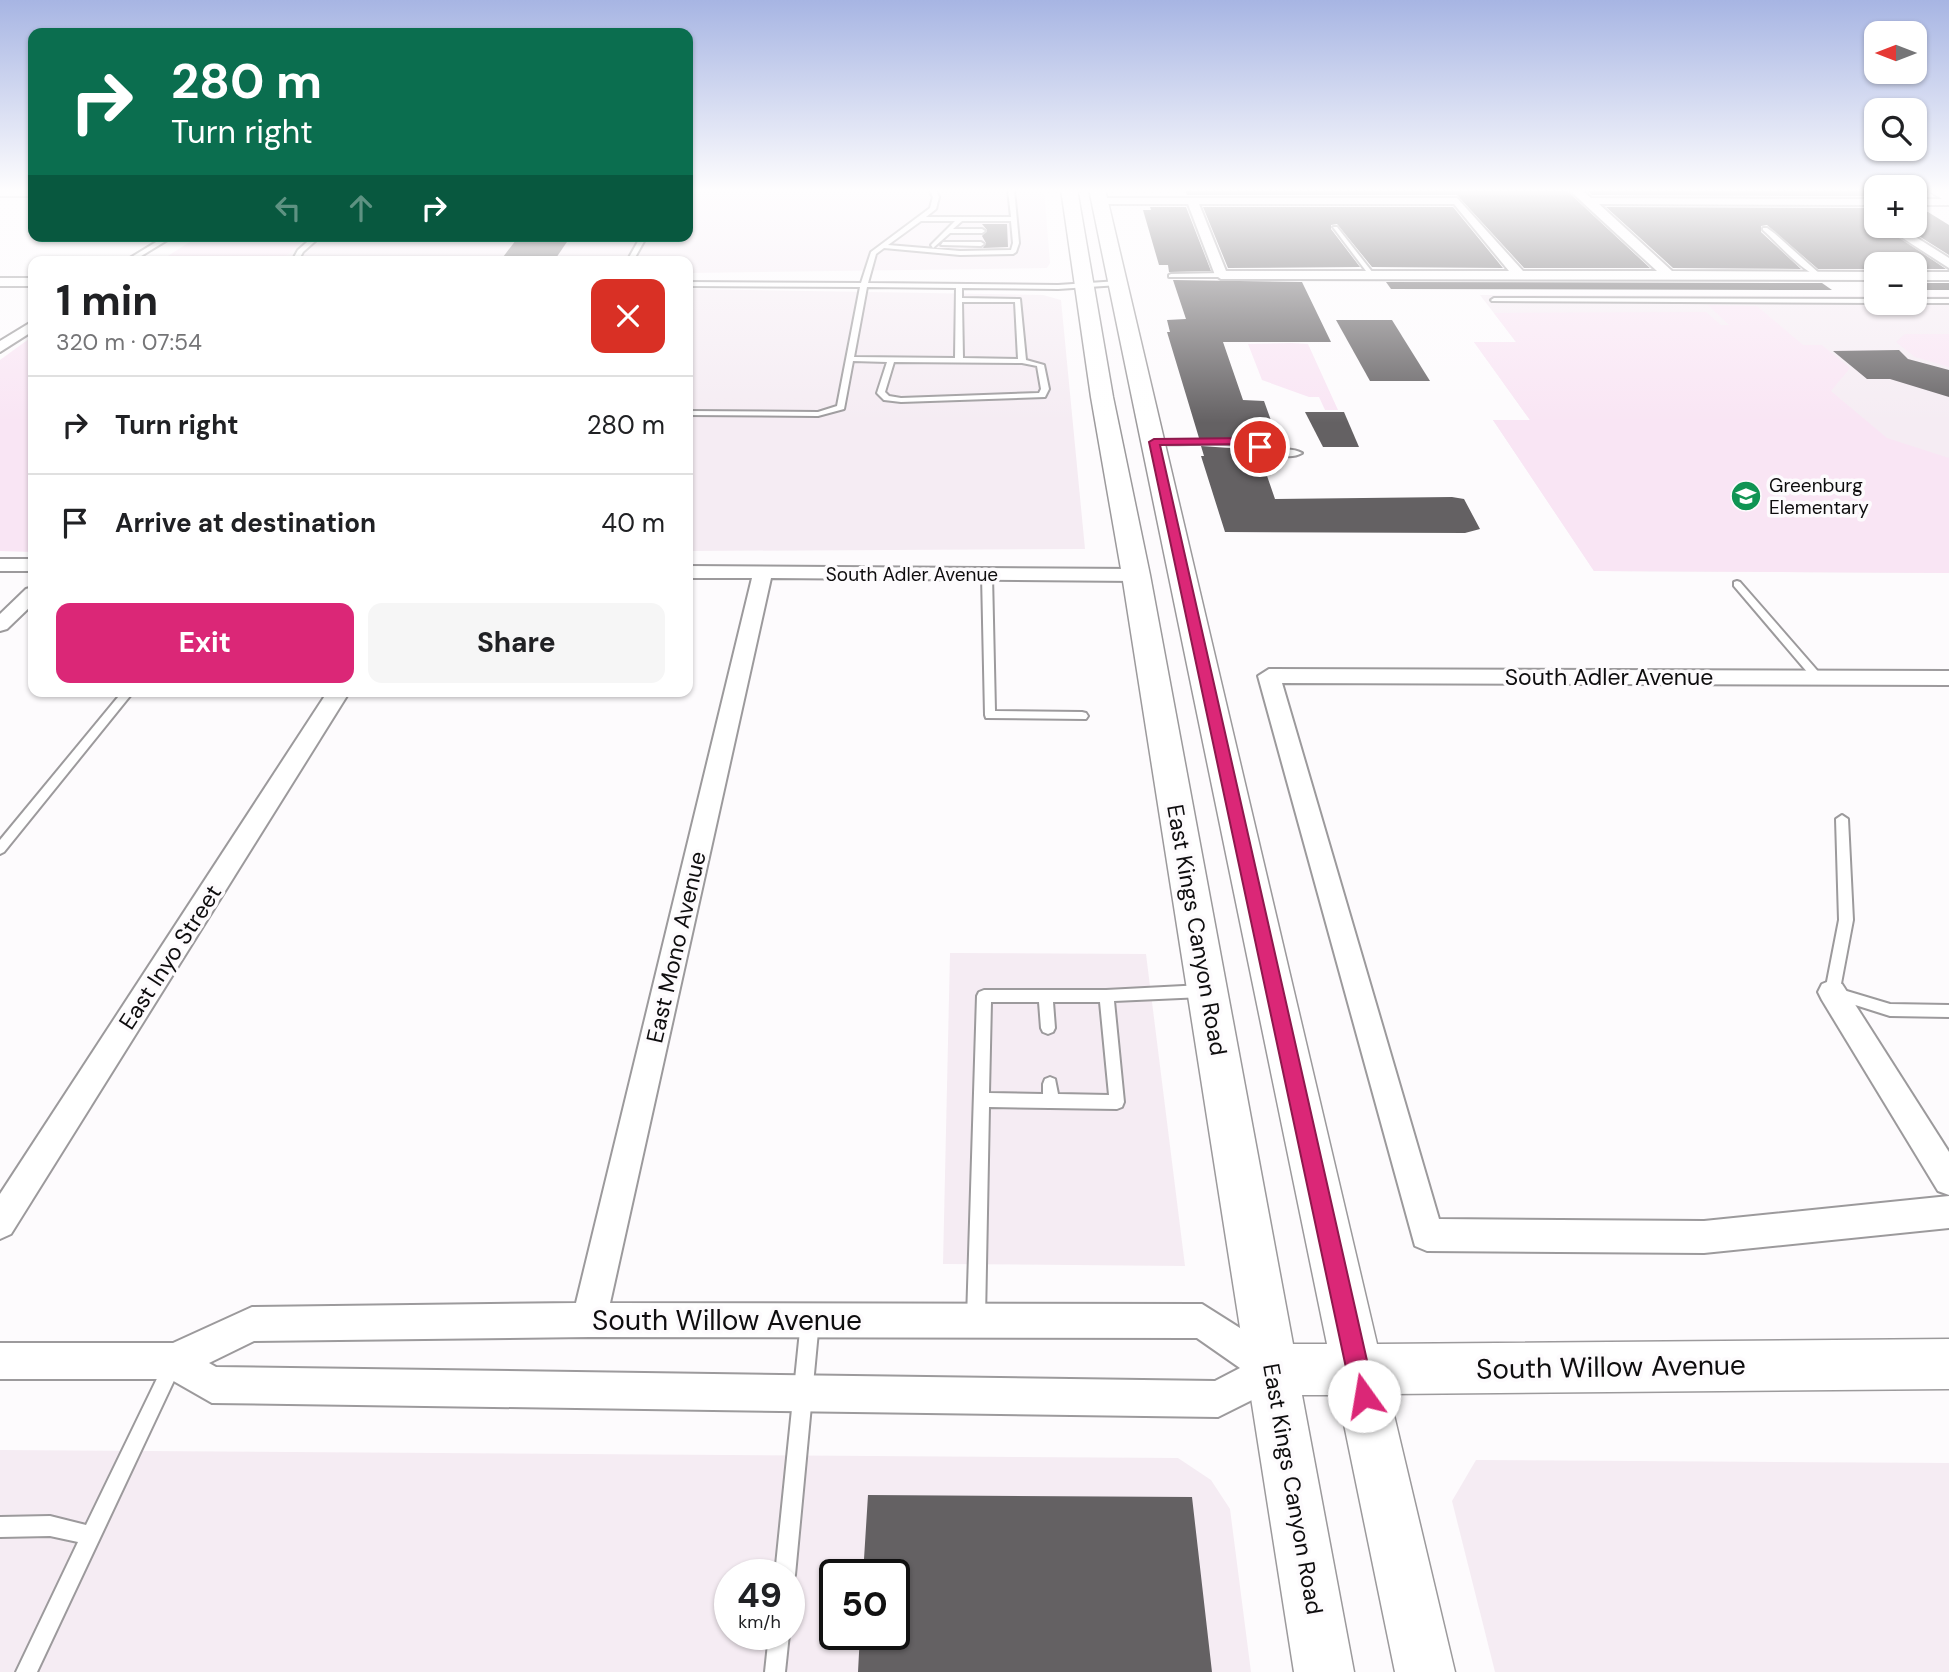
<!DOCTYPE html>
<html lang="en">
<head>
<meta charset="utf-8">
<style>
  body { margin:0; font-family:"DM Sans",sans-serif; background:#f6f6f6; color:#202124; height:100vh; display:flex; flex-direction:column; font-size:26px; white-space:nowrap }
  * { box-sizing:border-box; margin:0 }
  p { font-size:23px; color:#757577 }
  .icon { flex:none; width:38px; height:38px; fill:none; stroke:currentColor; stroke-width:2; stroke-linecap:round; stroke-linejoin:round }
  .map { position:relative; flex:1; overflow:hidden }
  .details { position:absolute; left:28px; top:256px; width:665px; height:441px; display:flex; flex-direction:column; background:#fff; border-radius:14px; box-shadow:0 2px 5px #0004 }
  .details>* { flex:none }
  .banner { position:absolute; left:28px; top:28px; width:665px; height:214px; border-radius:14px; box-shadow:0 2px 5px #0004; background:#0b6e4f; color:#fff; overflow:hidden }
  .needle { width:46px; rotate:270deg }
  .buttons { position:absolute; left:1864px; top:21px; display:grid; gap:14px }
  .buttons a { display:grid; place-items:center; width:63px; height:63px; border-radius:14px; background:#fff; box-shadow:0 2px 5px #0004; font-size:35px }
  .speed { position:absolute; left:714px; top:1559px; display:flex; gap:14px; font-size:35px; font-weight:700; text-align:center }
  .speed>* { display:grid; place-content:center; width:91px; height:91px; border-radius:50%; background:#fff; box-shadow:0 2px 5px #0004; line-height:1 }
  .speed small { font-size:18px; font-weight:400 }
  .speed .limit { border:4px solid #111; border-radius:10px; background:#fff; color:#111 }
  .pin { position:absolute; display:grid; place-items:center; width:60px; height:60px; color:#fff; margin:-30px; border:4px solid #fff; border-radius:50%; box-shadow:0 2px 7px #0007 }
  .me { position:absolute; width:77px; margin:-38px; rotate:347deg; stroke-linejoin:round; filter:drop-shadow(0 0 5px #0008) }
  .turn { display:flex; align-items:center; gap:24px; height:147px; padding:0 28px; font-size:32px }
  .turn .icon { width:91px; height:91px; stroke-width:2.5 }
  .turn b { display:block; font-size:49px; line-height:60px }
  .lanes { display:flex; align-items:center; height:66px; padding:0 28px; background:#0003; justify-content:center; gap:35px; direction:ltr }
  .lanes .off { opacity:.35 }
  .round { display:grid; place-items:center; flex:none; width:74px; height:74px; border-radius:14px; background:#f6f6f6 }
  .headline { display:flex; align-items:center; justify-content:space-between; height:119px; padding:0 28px }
  h1 { font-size:42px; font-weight:700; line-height:52px }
  .action { display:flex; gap:14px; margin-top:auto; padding:14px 28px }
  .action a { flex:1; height:80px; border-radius:14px; background:#db2777; color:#fff; font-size:28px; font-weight:700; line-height:80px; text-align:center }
  .action a+a { background:#f6f6f6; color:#202124 }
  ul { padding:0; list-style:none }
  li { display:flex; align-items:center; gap:21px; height:98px; padding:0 28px; border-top:2px solid #e0e0e0 }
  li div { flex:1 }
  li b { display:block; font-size:26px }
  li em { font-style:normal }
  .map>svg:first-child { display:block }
  .built { fill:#f5ecf3; fill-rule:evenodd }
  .green { fill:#f9e5f4 }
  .building { fill:#646163 }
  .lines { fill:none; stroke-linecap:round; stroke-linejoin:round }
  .lane-casing { stroke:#9c9a9c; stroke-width:4 }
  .street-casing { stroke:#9c9a9c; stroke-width:4 }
  .secondary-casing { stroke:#9c9a9c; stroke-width:3 }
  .lane { fill:#fff; fill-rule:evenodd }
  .street { fill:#fff; fill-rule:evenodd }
  .secondary { fill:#fff; fill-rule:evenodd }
  .route { fill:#db2777; stroke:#8e194d; stroke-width:2 }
  .labels { text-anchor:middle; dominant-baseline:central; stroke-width:7; stroke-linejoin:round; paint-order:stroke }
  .far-poi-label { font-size:19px; fill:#0e0d0e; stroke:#fdfbfd; text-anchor:start }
  .far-street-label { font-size:19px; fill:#0e0d0e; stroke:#fdfbfd }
  .street-label { font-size:23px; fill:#0e0d0e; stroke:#fdfbfd }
  .near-street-label { font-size:28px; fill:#0e0d0e; stroke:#fdfbfd }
</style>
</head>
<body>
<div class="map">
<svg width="1949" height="1672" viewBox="0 0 1949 1672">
  <rect width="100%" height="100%" fill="#fdfbfd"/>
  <g class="built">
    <path d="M 688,189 L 1044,189 L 1050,263 L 1047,268 L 688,273 L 688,261 L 281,261 L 308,236 L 688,236 Z"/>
    <path d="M 688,289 L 1043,295 L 1061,300 L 1085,549 L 688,551 Z"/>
    <path d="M 1480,295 L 1876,296 L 1876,303 L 1914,303 L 1915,296 L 1949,296 L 1949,573 L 1594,571 L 1493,420 L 1530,420 L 1474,342 L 1516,342 Z"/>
    <path d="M 950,953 L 1146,954 L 1185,1266 L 943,1264 Z"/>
    <path d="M 0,1450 L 1178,1458 L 1211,1480 L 1230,1509 L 1251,1672 L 0,1672 ZM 730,1575 L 789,1575 L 789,1634 L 730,1634 ZM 835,1575 L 894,1575 L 894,1634 L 835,1634 Z"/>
    <path d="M 1476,1460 L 1949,1463 L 1949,1672 L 1495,1672 L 1452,1501 Z"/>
  </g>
  <g class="green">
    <path d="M 199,236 L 308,236 L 281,261 L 160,261 Z"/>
    <path d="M 1708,305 L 1757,306 L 1803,345 L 1822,345 L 1850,368 L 1831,391 L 1887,438 L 1949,458 L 1949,573 L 1594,571 L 1493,420 L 1530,420 L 1474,342 L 1516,342 L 1494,313 L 1706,312 L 1721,325 L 1729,325 Z"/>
    <path d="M 1905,334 L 1949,334 L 1949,367 L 1915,357 L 1896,342 Z"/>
    <path d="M 33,336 L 33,552 L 0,551 L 0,360 Z"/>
    <path d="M 1292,343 L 1308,344 L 1338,410 L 1325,410 L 1319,397 L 1309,397 L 1262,380 L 1248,344 Z"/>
  </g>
  <g class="building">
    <path d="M 1185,189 L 1566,190 L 1650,268 L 1524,268 L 1457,195 L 1187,195 Z"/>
    <path d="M 1616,189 L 1876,189 L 1876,196 L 1592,195 L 1587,190 Z"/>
    <path d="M 1150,207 L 1186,207 L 1211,271 L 1169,272 L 1168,265 L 1159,265 L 1143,210 L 1151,210 Z"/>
    <path d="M 1203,207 L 1453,207 L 1503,268 L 1372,267 L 1337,224 L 1331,225 L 1331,229 L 1360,267 L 1228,268 Z"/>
    <path d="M 1606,207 L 1876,208 L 1876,226 L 1882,226 L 1946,269 L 1914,269 L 1914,264 L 1876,264 L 1876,269 L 1818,269 L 1767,225 L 1761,226 L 1761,232 L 1801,269 L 1673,268 Z"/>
    <path d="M 1914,209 L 1928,212 L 1949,225 L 1949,255 L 1903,226 L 1914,226 Z"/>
    <path d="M 982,224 L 1007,224 L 1008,247 L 983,248 L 986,243 L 982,236 L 987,230 Z"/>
    <path d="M 519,236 L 571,236 L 554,261 L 500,261 Z"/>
    <path d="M 1173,280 L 1302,282 L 1331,342 L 1223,342 L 1243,400 L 1264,401 L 1273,426 L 1249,426 L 1253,438 L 1199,438 L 1167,332 L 1170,332 L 1167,320 L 1186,319 Z"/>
    <path d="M 1386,282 L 1822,283 L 1832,290 L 1391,289 Z"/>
    <rect x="1914" y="283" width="35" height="7"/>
    <path d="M 1336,320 L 1392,320 L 1430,381 L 1370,381 Z"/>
    <path d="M 1899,350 L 1908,359 L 1949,370 L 1949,397 L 1890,379 L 1867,379 L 1833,351 Z"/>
    <path d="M 1305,412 L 1344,412 L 1359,447 L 1323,447 Z"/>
    <path d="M 1201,446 L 1258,450 L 1275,499 L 1452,497 L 1464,499 L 1480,529 L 1465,533 L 1225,532 L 1201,456 L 1204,456 Z"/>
    <path d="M 868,1495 L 1192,1497 L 1212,1672 L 858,1672 L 860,1634 L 894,1634 L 894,1575 L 863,1575 Z"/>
  </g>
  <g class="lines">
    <g class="lane-casing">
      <g id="lane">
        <path d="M 929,189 L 935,189 L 939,197 L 936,209 L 926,217 L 1011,217 L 1008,189 L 1014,189 L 1019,243 L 1016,252 L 1013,254 L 960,255 L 884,248 L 876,254 L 868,283 L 1058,285 L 1119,281 L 1122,283 L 1119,285 L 1058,289 L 962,288 L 962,298 L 1020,299 L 1026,360 L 1044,365 L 1049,389 L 1045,397 L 901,402 L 884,400 L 877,393 L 887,362 L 853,361 L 844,409 L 818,416 L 688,415 L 688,411 L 818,412 L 837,406 L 860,287 L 688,286 L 688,282 L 861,283 L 871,252 L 930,208 L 933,197 ZM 921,221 L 955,221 L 931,245 L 933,248 L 950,233 L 982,233 L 985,231 L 982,229 L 953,229 L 962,221 L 1011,221 L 1013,243 L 1011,250 L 960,251 L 888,245 ZM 867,287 L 956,288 L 955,358 L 854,357 ZM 962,302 L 1015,302 L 1018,359 L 963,358 ZM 894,362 L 1022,363 L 1037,366 L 1041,389 L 1039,393 L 901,398 L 889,396 L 885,392 Z"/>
        <path d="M 1333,227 L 1337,227 L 1373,273 L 1373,275 L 1369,275 Z"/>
        <path d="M 1763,228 L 1767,228 L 1774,233 L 1820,274 L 1820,276 C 1804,274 1777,242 1763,230 Z"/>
        <path d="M 166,236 L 174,236 L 133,261 L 125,261 Z"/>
        <path d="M 314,236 L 321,236 L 303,252 L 298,261 L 292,261 L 298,250 Z"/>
        <path d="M 641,236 L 647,236 L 633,261 L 627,261 Z"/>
        <path d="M 943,242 L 981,242 L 984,244 L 981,246 L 941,245 Z"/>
        <path d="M 1171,274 L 1221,273 L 1224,275 L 1221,277 L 1169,277 L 1169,275 Z"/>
        <path d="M 1494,298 L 1876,299 L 1877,303 L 1492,301 L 1491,300 Z"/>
        <path d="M 1914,299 L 1949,299 L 1949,303 L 1913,303 Z"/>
        <path d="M 1151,440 L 1276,441 L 1279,441 L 1279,445 L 1266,445 C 1278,451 1292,447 1302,453 C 1284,463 1266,447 1249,445 C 1221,442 1183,445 1154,444 L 1151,444 Z"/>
        <path d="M 987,572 L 992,575 L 995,711 L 1082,712 L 1086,713 L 1088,716 L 1086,719 L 986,718 L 985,715 L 982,575 Z"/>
        <path d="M 1737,581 L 1740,582 L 1822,676 L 1823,678 L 1822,680 L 1814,680 L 1734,586 L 1734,582 Z"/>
        <path d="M 123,691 L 134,691 L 4,852 L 0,854 L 0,840 Z"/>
        <path d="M 1842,815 L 1848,819 L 1853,920 L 1840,989 L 1890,1004 L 1949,1005 L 1949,1017 L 1890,1016 L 1827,996 L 1825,992 L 1839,920 L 1836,819 Z"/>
        <path d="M 1203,985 L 1208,987 L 1210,991 L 1208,995 L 1203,997 L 1114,1001 L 1124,1102 L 1122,1107 L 1117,1109 L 989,1107 L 985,1319 L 982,1325 L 976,1328 L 970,1325 L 967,1319 L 977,996 L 979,992 L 984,990 L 1106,990 ZM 991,1002 L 1039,1002 L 1041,1028 L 1043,1032 L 1048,1034 L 1053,1032 L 1055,1028 L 1053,1002 L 1100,1002 L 1109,1095 L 1058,1094 L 1055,1079 L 1050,1077 L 1045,1079 L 1043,1084 L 1043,1094 L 989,1093 Z"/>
        <path d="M 810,1312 L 816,1315 L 819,1321 L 795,1575 L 792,1582 L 789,1583 L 789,1575 L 775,1575 L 801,1321 L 804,1315 Z"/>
        <path d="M 172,1357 L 178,1360 L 181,1366 L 178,1372 L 37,1672 L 16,1672 L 78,1542 L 50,1536 L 0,1537 L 0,1517 L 50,1516 L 86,1525 L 166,1360 Z"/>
        <path d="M 769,1634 L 789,1634 L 785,1672 L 765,1672 Z"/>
      </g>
    </g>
    <g class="street-casing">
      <g id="street">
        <path d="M 1568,189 L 1581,189 L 1591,198 L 1876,199 L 1876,205 L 1599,204 L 1672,271 L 1876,272 L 1876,280 L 1221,279 L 1215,275 L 1188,204 L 1100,204 L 1094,201 L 1100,198 L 1457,198 L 1523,271 L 1657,271 ZM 1199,204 L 1454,204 L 1509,271 L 1226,271 Z"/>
        <rect x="0" y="190" width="33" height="6"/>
        <rect x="1914" y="199" width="35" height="6"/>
        <path d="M 1884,226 L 1898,226 L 1949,258 L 1949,268 Z"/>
        <rect x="1914" y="272" width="35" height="8"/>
        <rect x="0" y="278" width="33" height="8"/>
        <path d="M 33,321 L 33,331 L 0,352 L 0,341 Z"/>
        <rect x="0" y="559" width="33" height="12"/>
        <path d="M 688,566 L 1136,569 L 1146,575 L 1136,581 L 771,578 L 610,1303 L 1202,1304 L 1286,1357 L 1291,1370 L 1286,1383 L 1218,1417 L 212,1403 L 170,1379 L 0,1379 L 0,1343 L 173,1343 L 252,1307 L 576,1303 L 752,578 L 688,578 ZM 589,1337 L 1197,1338 L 1240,1368 L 1215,1381 L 216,1367 L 209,1363 L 254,1341 Z"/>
        <path d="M 33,587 L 33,604 L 7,629 L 0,631 L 0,614 L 26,589 Z"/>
        <path d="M 1269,669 L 1949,671 L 1949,685 L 1282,683 L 1439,1219 L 1704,1221 L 1949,1196 L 1949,1228 L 1704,1253 L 1427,1251 L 1415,1246 L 1258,676 Z"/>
        <path d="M 328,691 L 350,691 L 11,1234 L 0,1239 L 0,1194 Z"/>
        <path d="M 1832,980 L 1842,984 L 1949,1152 L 1949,1195 L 1938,1191 L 1822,1000 L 1818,992 L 1822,984 Z"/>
      </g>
    </g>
    <g class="secondary-casing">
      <g id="secondary">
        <path d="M 1061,189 L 1077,189 L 1113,397 L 1150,575 L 1293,1344 L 1327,1344 L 1089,189 L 1105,189 L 1377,1344 L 1949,1339 L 1949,1389 L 1389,1394 L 1455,1672 L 1395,1672 L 1338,1395 L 1302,1395 L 1354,1672 L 1294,1672 L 1122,575 L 1091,397 Z"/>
        <path d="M 1925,189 L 1949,191 L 1949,203 Z"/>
      </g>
    </g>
    <use href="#lane" class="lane"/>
    <use href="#street" class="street"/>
    <use href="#secondary" class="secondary"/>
  </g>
  <linearGradient id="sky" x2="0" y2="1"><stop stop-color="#a7b5e3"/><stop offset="0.45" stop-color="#fefdfe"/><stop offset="1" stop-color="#fefdfe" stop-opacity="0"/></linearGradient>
  <rect width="1949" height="423" fill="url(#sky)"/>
  <path class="route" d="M 1250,438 L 1265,447 L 1260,450 L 1248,444 L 1160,445 L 1375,1396 L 1372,1404 L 1364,1408 L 1355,1404 L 1352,1396 L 1149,442 L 1154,439 Z"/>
  <defs>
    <g id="school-disc" transform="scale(1.575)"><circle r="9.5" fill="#109453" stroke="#fdfbfd"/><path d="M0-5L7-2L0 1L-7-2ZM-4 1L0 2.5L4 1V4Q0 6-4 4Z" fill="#fff"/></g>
  </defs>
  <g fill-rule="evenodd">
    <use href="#school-disc" x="1746" y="496"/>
  </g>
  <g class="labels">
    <g class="far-poi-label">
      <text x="1769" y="485">Greenburg<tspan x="1769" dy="22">Elementary</tspan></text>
    </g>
    <g class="far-street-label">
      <text x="912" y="574">South Adler Avenue</text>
    </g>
    <g class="street-label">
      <text x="1609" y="677">South Adler Avenue</text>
      <text transform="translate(1197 930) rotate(80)">East Kings Canyon Road</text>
      <text transform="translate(676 947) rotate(-77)">East Mono Avenue</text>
      <text transform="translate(170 957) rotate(-57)">East Inyo Street</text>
      <text transform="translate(1293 1489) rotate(80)">East Kings Canyon Road</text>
    </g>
    <g class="near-street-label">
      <text x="727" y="1320">South Willow Avenue</text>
      <text transform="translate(1611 1367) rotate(-1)">South Willow Avenue</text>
    </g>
  </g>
</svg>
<div class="buttons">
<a><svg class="needle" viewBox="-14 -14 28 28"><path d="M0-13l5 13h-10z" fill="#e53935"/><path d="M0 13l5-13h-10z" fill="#757577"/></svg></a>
<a><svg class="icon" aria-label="search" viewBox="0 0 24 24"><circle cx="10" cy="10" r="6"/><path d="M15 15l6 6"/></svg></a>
<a>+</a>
<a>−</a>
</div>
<div class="speed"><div>49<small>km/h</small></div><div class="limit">50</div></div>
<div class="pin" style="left:1260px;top:447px;background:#d93025"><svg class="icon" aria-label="arrive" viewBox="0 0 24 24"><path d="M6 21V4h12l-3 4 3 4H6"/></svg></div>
<svg class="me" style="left:1364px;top:1396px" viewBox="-20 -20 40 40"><circle r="19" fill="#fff"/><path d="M0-13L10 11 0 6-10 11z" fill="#db2777"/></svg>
<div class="banner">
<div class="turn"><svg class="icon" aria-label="right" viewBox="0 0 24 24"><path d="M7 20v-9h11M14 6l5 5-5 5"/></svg><div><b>280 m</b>Turn right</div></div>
<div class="lanes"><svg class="icon off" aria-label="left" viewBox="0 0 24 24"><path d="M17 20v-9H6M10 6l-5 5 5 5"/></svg><svg class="icon off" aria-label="ahead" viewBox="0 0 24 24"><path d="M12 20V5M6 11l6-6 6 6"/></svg><svg class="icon" aria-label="right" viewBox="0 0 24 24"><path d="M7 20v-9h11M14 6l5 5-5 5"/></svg></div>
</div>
<section class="details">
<div class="headline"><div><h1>1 min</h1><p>320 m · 07:54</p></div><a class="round" style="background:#d93025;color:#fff"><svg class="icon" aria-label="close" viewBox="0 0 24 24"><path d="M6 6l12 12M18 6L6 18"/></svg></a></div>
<ul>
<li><svg class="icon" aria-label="right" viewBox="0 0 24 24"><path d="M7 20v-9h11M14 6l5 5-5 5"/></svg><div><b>Turn right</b></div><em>280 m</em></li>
<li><svg class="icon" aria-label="arrive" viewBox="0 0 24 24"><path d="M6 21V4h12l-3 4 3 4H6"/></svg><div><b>Arrive at destination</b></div><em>40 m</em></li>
</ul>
<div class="action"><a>Exit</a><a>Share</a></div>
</section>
</div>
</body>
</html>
